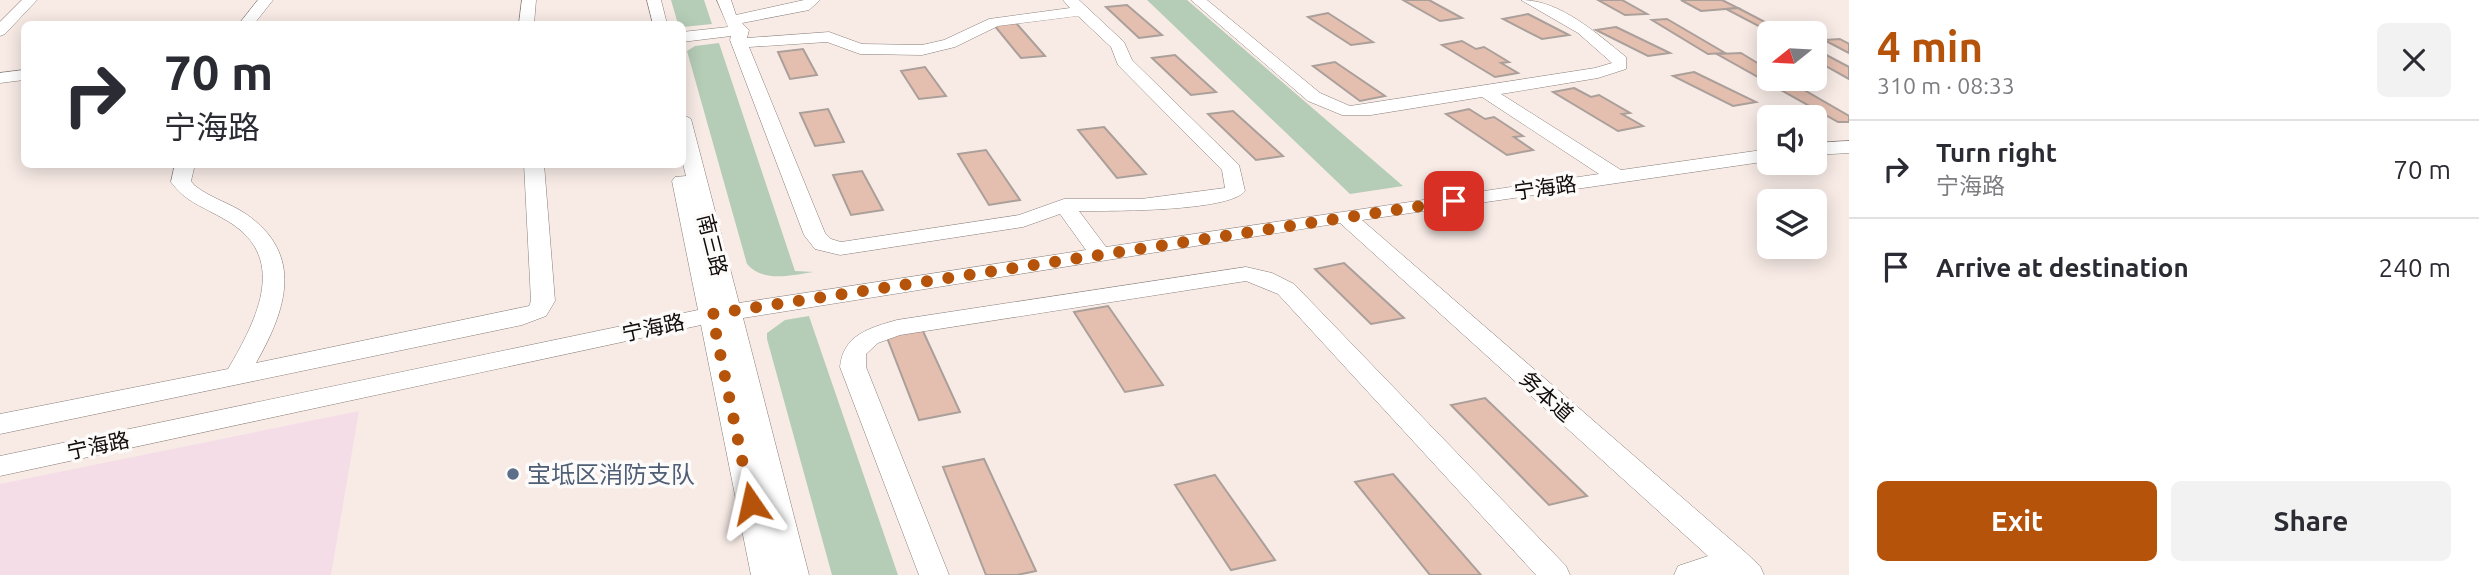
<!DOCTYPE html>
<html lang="en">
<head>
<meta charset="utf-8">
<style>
  body { margin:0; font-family:Ubuntu,"Noto Sans SC",sans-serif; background:#f2f2f3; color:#2b2b33; height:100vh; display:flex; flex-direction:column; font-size:26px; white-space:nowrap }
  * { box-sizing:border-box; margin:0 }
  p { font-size:23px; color:#7c7c81 }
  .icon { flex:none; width:38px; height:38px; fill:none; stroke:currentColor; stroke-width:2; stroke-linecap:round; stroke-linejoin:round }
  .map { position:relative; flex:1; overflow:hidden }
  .panel { display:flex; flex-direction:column; background:#fff; width:630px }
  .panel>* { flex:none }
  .guide { position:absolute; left:21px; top:21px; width:665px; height:147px; border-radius:10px; box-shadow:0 4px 18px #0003; background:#fff; color:#2b2b33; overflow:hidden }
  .needle { width:46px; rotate:252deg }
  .controls { position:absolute; left:1757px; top:21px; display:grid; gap:14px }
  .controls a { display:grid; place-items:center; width:70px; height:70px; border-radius:10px; background:#fff; box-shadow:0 4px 18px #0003; font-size:35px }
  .pin { position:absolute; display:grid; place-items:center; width:60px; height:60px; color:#fff; margin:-30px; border-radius:14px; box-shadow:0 4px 10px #0006 }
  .me { position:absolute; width:77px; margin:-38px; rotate:349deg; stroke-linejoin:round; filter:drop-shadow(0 0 5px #0008) }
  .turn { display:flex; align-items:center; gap:24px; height:147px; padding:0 28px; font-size:32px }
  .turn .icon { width:91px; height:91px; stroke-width:2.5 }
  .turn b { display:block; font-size:49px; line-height:60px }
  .round { display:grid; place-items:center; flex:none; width:74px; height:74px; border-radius:10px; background:#f2f2f3 }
  .headline { display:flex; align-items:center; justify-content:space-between; height:119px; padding:0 28px }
  h1 { font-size:42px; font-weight:600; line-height:52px; color:#b45309 }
  .button { display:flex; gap:14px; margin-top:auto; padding:14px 28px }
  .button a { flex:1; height:80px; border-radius:10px; background:#b45309; color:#fff; font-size:28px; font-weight:600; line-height:80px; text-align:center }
  .button a+a { background:#f2f2f3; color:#2b2b33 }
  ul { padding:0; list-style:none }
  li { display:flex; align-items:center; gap:21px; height:98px; padding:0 28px; border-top:2px solid #e1e1e2 }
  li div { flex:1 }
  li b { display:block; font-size:26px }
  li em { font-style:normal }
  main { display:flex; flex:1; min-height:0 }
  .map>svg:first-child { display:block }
  .education { fill:#f5dde8 }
  .green { fill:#b5ccb7 }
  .building { fill:#e4bfb0; stroke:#ab9f9a; stroke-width:2 }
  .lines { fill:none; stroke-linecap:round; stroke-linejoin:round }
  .minor-casing { stroke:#887d78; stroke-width:1 }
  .minor { fill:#fff; fill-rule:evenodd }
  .route { stroke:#b45309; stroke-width:12; stroke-dasharray:0 21.6 }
  .service-dot { fill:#5c6f8a; stroke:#fdfbfa; stroke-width:2.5 }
  .labels { text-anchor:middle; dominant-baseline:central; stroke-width:7; stroke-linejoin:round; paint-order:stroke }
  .street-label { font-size:21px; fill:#110c0b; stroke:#fdfbfa }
  .near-service-label { font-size:24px; fill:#4e5e75; stroke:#fdfbfa; text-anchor:start }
</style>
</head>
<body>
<main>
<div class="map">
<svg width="1849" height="575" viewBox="0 0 1849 575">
  <rect width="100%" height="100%" fill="#f8ebe6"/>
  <path class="education" d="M 359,411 L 331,575 L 0,575 L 0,484 Z"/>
  <g class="green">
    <path d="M 671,0 L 704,0 L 712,24 L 683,27 L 682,24 L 678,24 Z"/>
    <path d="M 1147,0 L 1187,0 L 1403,186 L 1350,194 Z"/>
    <path d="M 719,43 L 795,271 L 814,272 C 792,275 763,283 747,264 L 687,51 L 695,46 Z"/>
    <path d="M 809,316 L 812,325 L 898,575 L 832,575 L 767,339 L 767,333 L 785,320 Z"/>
  </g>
  <g class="building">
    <path d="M 1403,0 L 1429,0 L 1462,18 L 1440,21 Z"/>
    <path d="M 1598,0 L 1622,0 L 1647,14 L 1625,15 Z"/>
    <path d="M 1681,0 L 1722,0 L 1738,8 L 1701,11 Z"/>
    <path d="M 1127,5 L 1162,35 L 1139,38 L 1106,7 Z"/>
    <path d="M 1738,8 L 1786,33 L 1772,33 L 1726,9 Z"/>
    <path d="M 1328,13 L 1373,42 L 1351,45 L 1308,17 Z"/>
    <path d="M 1528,14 L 1569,35 L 1542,39 L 1503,19 Z"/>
    <path d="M 1667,19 L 1725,53 L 1708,54 L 1652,20 Z"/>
    <path d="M 1016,23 L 1045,56 L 1021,58 L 994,25 Z"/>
    <path d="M 1616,27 L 1670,53 L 1648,56 L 1596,30 Z"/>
    <path d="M 1840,39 L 1849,44 L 1849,53 L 1824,40 Z"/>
    <path d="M 1462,41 L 1476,49 L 1484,47 L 1509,62 L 1501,63 L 1518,73 L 1495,77 L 1442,45 Z"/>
    <path d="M 803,49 L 817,75 L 790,79 L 778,52 Z"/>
    <path d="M 1815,49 L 1849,67 L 1849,79 L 1815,60 Z"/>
    <path d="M 1741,53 L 1769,70 L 1769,79 L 1785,79 L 1849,116 L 1849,122 L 1838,122 L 1717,54 Z"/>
    <path d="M 1175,55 L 1216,92 L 1191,95 L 1152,58 Z"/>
    <path d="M 1335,62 L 1385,96 L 1360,101 L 1313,66 Z"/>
    <path d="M 925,67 L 946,96 L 919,99 L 901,71 Z"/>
    <path d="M 1694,72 L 1756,102 L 1733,106 L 1673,76 Z"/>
    <path d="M 1574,88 L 1591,97 L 1599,95 L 1630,113 L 1622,114 L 1643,126 L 1618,131 L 1553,92 Z"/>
    <path d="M 828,109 L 844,142 L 815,146 L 800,113 Z"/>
    <path d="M 1469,109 L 1485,119 L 1494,117 L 1523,136 L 1514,137 L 1533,150 L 1507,155 L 1446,114 Z"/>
    <path d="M 1233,111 L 1283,156 L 1256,160 L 1208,114 Z"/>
    <path d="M 1104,127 L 1146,174 L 1117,178 L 1078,130 Z"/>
    <path d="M 986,150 L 1020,200 L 989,205 L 958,154 Z"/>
    <path d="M 862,171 L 883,210 L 851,215 L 833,175 Z"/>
    <path d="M 1344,263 L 1404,318 L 1371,324 L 1315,269 Z"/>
    <path d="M 1108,306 L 1163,385 L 1125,392 L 1074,312 Z"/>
    <path d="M 922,329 L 960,412 L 919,420 L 886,335 Z"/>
    <path d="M 1485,398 L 1587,496 L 1549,505 L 1451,405 Z"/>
    <path d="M 984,459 L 1036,571 L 1017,575 L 986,575 L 943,467 Z"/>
    <path d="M 1393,474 L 1481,575 L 1430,575 L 1355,482 Z"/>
    <path d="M 1215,475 L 1275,560 L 1231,570 L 1175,485 Z"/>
  </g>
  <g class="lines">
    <g class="minor-casing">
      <g id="minor">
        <path d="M 22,0 L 37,0 L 5,34 L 0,36 L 0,22 Z"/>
        <path d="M 258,0 L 273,0 L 254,24 L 239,24 Z"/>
        <path d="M 522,0 L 536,0 L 534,24 L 519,24 Z"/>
        <path d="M 647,0 L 661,0 L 667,24 L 653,24 Z"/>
        <path d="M 717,0 L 731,0 L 736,15 L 804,0 L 820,0 L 809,10 L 742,23 L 749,30 L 747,38 L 829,32 L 862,44 L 922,45 L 944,40 L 989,19 L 1070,8 L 1063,0 L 1079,0 L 1124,42 L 1132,60 L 1239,165 L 1245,191 C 1229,212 1108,211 1079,211 L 1106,247 L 1599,174 L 1482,97 L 1371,115 L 1342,115 L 1308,101 L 1191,0 L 1207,0 L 1320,93 L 1350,106 L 1595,68 L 1612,63 L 1578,33 L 1521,0 C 1560,0 1596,33 1626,57 L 1626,69 L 1598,78 L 1501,94 L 1621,170 L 1769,149 L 1769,161 L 1362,220 L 1745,552 L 1760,566 L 1764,575 L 1674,575 L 1678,566 L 1708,556 L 1340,223 L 743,318 L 809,575 L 751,575 L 701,325 L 0,476 L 0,456 L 698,310 L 672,181 L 675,177 L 686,176 L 682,160 L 682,114 L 691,119 L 739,303 L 1086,250 L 1060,214 L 1023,227 L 840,255 L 815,249 L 804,235 L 730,40 L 731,36 L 682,42 L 682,32 L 728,27 ZM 1078,16 L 1111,47 L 1118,65 L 1222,170 L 1225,188 L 1141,199 L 1064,199 L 1019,215 L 841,242 L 831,239 L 825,233 L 749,47 L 827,42 L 860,54 L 922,55 L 955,47 L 998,26 Z"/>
        <path d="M 24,70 L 24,80 L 0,83 L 0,73 Z"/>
        <path d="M 1849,141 L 1849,153 L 1815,155 L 1815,143 Z"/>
        <path d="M 175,164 L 195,164 L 191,181 L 194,185 C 210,198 230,203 246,214 C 305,255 286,310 256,363 L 529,306 L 531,301 L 524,164 L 544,164 L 555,301 L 546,316 L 522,325 L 0,434 L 0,414 L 228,369 C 258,318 290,255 224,219 C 204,207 185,202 171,182 Z"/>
        <path d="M 1246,267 L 1272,273 L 1294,284 L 1566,566 L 1570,575 L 1536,575 L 1278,294 L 1246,281 L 900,335 L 878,343 L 866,354 L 866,367 L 949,575 L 919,575 L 840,367 C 843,335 869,328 897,320 Z"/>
      </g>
    </g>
    <use href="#minor" class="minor"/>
  </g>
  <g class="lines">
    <path class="route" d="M 751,503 L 712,314 L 1454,201"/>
  </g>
  <circle class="service-dot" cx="513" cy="474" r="7"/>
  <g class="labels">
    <g class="street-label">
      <text transform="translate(1545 187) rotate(-8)">宁海路</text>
      <text transform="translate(713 245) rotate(76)">南三路</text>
      <text transform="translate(653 327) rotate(-12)">宁海路</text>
      <text transform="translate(1547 396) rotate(42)">务本道</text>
      <text transform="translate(98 445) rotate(-12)">宁海路</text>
    </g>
    <g class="near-service-label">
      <text x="527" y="474">宝坻区消防支队</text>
    </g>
  </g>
</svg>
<div class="controls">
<a><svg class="needle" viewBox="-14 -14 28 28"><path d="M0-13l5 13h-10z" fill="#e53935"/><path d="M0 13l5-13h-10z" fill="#7c7c81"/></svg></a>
<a><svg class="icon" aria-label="sound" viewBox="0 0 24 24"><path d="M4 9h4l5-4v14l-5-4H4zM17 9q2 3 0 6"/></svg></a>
<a><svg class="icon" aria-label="layers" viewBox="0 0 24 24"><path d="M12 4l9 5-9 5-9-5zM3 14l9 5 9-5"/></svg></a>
</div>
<div class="pin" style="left:1454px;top:201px;background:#d93025"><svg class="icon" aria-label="arrive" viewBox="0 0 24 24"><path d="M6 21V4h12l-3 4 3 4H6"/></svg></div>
<svg class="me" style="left:751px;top:503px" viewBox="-20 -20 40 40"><path d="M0-17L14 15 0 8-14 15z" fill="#b45309" stroke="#fff" stroke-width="4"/></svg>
<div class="guide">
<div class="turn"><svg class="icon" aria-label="right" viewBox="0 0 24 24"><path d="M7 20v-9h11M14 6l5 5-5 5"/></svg><div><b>70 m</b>宁海路</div></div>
</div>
</div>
<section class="panel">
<div class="headline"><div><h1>4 min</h1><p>310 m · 08:33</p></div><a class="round"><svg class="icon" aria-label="close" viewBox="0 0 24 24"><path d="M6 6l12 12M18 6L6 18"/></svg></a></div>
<ul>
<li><svg class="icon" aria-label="right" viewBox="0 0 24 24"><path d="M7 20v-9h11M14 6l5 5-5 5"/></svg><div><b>Turn right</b><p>宁海路</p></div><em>70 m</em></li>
<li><svg class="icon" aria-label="arrive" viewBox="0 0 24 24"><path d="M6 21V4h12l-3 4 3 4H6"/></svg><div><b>Arrive at destination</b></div><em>240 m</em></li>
</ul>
<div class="button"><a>Exit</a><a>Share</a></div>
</section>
</main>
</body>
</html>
